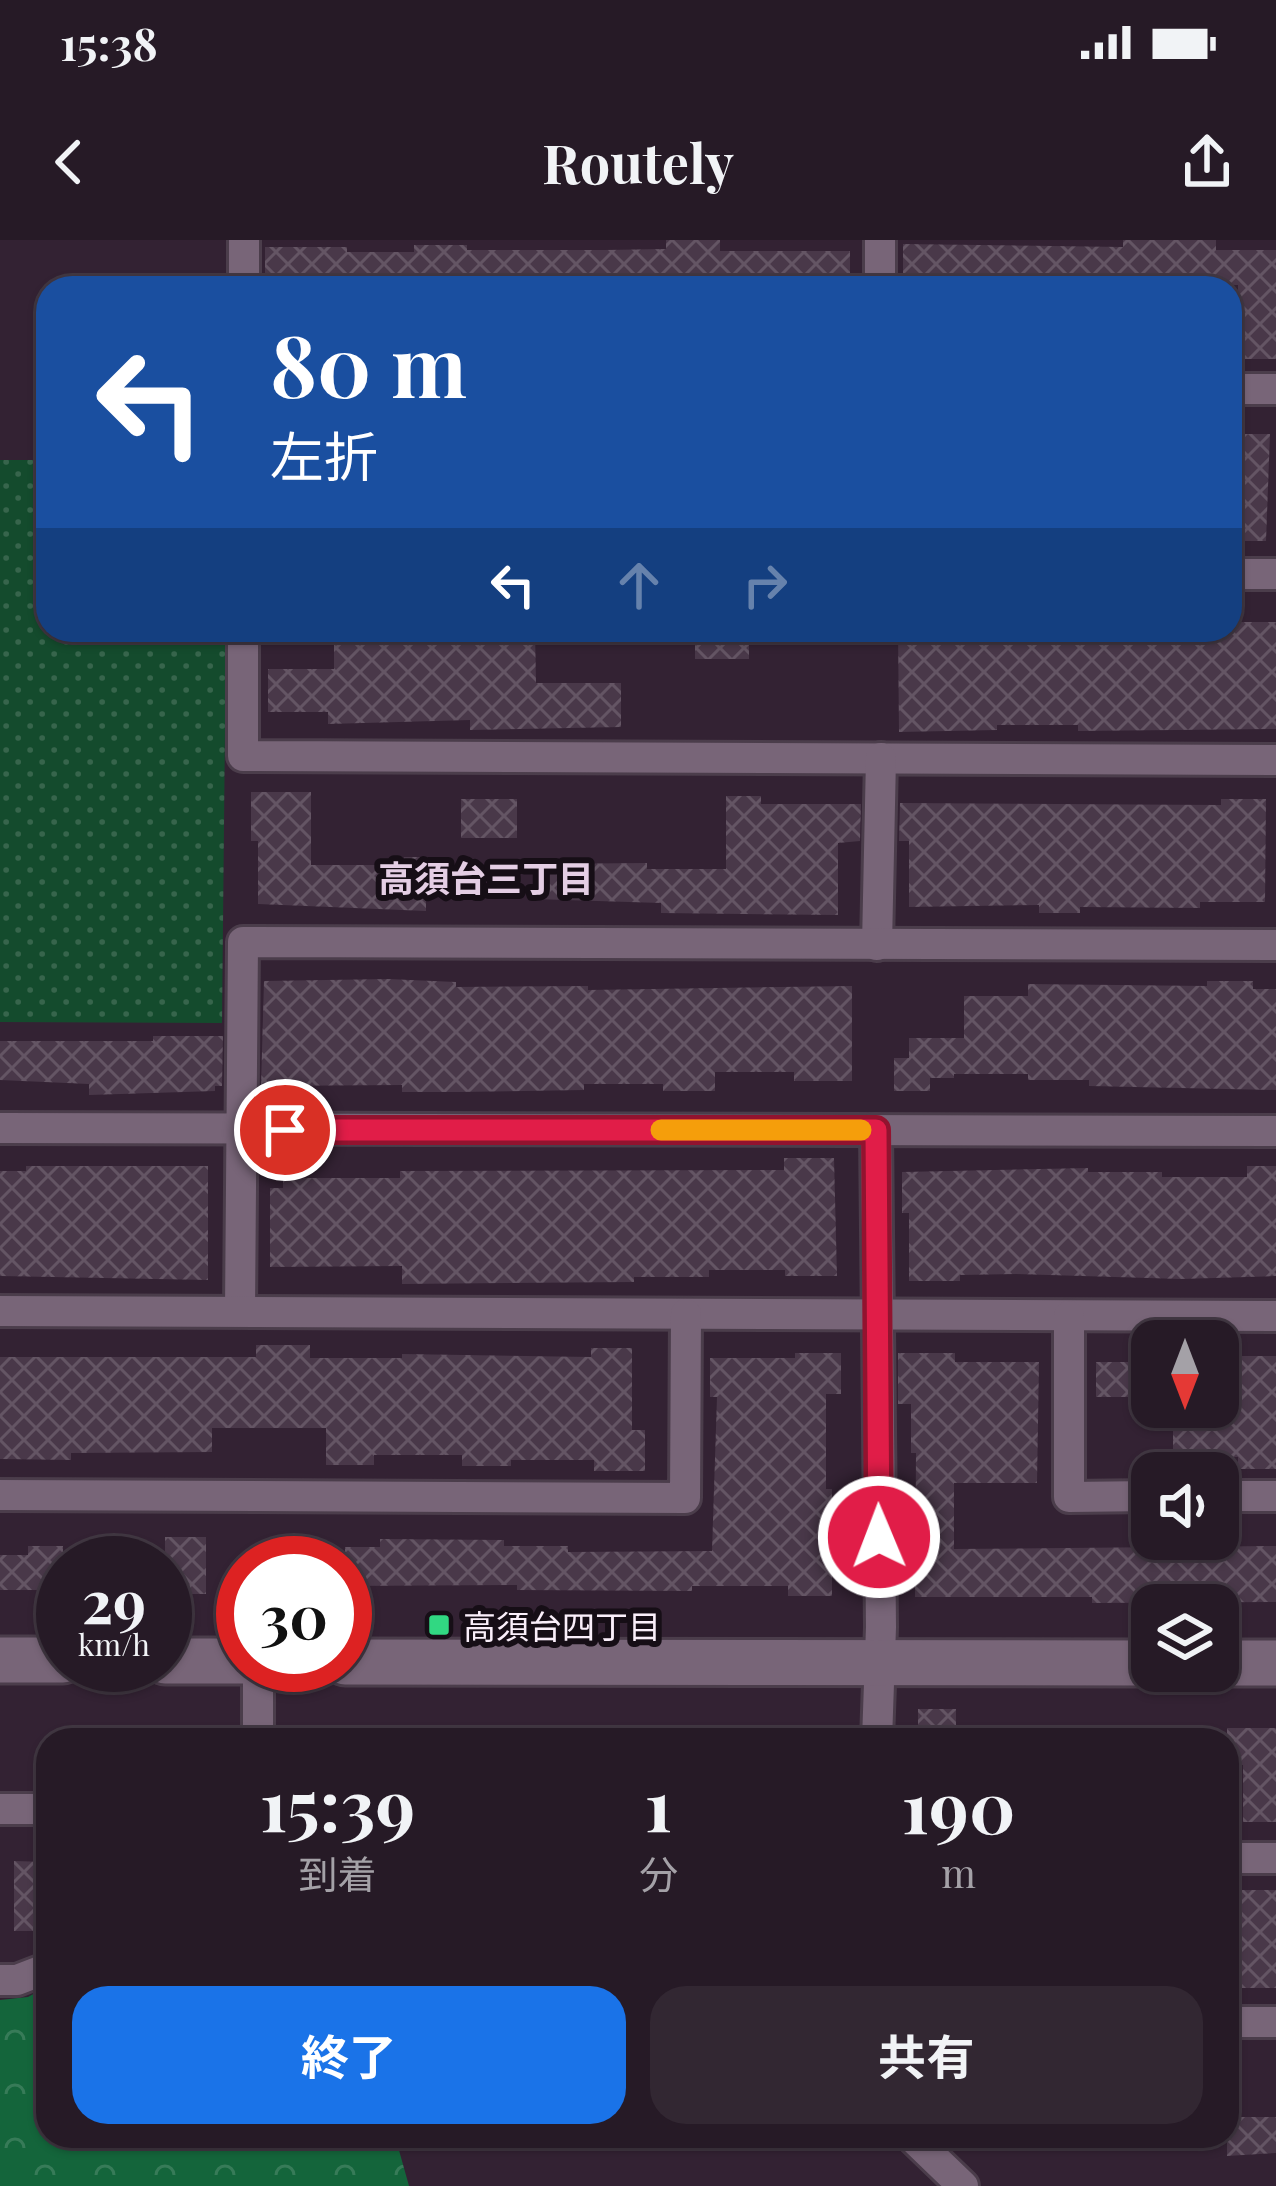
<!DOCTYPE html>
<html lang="ja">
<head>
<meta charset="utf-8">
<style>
  body { margin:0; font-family:"Playfair Display","Noto Sans JP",serif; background:#322732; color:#f1f3f6; height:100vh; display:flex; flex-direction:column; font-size:45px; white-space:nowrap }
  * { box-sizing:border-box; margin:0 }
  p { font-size:39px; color:#a4a1a7 }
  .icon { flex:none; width:66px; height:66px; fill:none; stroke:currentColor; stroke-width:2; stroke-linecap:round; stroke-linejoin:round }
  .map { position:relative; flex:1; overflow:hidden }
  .sheet { position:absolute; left:36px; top:1488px; width:1203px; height:420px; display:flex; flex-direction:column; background:#261a26; border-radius:36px; box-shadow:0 3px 9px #0004,0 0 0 3px #423843 }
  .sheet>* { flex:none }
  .hud { position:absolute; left:36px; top:36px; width:1206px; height:366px; border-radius:36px; box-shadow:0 3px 9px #0004,0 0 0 3px #423843; background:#1a4fa0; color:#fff; overflow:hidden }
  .needle { width:78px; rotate:180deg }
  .controls { position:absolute; left:1131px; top:1080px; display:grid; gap:24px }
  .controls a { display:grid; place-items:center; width:108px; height:108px; border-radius:24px; background:#261a26; box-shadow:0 3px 9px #0004,0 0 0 3px #423843; font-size:60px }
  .speed { position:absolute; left:36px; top:1296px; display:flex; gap:24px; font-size:60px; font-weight:700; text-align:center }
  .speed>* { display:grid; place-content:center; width:156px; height:156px; border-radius:50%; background:#261a26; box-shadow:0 3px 9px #0004,0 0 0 3px #423843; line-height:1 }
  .speed small { font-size:30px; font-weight:400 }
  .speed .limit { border:18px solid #d22; background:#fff; color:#111 }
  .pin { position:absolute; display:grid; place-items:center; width:102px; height:102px; color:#fff; margin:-51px; border:6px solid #fff; border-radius:50%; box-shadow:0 3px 12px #0007 }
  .me { position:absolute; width:132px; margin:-66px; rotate:359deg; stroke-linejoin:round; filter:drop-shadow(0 0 9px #0008) }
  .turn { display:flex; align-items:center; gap:42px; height:252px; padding:0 36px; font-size:54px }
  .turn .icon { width:156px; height:156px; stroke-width:2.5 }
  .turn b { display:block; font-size:84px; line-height:102px }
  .lanes { display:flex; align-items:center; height:114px; padding:0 36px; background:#0003; justify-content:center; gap:60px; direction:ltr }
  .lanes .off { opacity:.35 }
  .eta { display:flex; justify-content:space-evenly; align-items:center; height:204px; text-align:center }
  .eta b { font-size:72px; font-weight:700; line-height:84px }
  .primary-button { display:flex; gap:24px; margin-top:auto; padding:24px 36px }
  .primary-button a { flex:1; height:138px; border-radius:36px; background:#1a73e8; color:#fff; font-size:48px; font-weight:700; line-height:138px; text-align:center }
  .primary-button a+a { background:#322732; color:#f1f3f6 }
  .status { display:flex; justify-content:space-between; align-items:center; height:84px; padding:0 60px; background:#261a26; direction:ltr }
  .status svg { height:33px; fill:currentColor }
  header { display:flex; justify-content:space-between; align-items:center; height:156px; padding:0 36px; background:#261a26; font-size:54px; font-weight:700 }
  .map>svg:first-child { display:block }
  .forest { fill:url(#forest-crowns) }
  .park { fill:url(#park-dots) }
  .building { fill:url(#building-cross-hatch) }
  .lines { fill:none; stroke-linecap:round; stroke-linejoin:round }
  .street-casing { stroke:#4b3d4b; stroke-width:36 }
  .secondary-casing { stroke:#4b3d4b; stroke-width:51 }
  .street { stroke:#786578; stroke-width:30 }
  .secondary { stroke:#786578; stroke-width:45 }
  .route-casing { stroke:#92132f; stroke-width:30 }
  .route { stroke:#e11d48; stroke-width:21 }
  .slow { stroke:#f59e0b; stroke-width:21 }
  .poi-dot { fill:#31d882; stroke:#160e16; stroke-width:4.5 }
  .labels { text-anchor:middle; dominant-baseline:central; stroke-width:12; stroke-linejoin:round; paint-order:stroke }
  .poi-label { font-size:33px; fill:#faeffa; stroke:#160e16; text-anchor:start }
  .neighbourhood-label { font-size:36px; font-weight:bold; fill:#e4cee4; stroke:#160e16 }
</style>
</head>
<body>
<div class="status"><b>15:38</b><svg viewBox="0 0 49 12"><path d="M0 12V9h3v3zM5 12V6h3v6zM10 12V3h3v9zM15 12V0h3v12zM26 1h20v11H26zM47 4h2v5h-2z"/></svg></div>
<header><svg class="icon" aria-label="back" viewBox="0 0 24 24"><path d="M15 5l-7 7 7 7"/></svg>Routely<svg class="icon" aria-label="share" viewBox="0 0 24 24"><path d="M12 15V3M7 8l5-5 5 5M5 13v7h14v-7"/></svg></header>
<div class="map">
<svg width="1276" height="1946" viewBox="0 0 1276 1946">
  <defs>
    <pattern id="forest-crowns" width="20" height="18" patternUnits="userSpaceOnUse" patternTransform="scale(3)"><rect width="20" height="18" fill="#14653b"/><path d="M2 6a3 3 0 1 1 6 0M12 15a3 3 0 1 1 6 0" fill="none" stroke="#377b58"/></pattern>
    <pattern id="park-dots" width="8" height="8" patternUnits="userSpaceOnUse" patternTransform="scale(3)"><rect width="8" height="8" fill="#144b2d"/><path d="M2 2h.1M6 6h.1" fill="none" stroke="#37654c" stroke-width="1.8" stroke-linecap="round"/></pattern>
    <pattern id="building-cross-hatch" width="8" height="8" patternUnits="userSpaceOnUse" patternTransform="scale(3)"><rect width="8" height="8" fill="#493849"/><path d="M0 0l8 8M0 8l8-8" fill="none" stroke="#645564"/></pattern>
  </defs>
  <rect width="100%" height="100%" fill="#323"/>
  <path class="forest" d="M 48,1746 L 48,1896 L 395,1896 L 409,1946 L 0,1946 L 0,1760 L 28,1757 Z"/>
  <path class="park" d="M 0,220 L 48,220 L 48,390 L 226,390 L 222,783 L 0,782 Z"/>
  <g class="building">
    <path d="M 666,0 L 720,0 L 720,11 L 850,11 L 850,48 L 265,48 L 265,7 L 347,7 L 347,12 L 414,12 L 414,5 L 467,5 L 467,10 L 605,10 L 666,9 Z"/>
    <path d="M 1123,0 L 1216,0 L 1216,10 L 1276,10 L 1276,119 L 1238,119 L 1238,45 L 903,48 L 903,4 L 1123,7 Z"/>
    <path d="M 1230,194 L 1270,194 L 1266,301 L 1230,301 Z"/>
    <path d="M 1230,382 L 1276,382 L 1276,489 L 1078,491 L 1078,485 L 997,485 L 997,490 L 899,492 L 898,390 L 1230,390 Z"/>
    <path d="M 334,390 L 535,390 L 536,443 L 621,443 L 621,487 L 470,490 L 470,480 L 328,484 L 328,472 L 268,472 L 268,429 L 334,429 Z"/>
    <rect x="695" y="390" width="54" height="29"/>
    <path d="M 251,552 L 311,552 L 311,625 L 404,625 L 404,617 L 440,617 L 440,655 L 426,655 L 426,671 L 258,664 L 258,601 L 251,601 Z"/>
    <path d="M 726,556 L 761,556 L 761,564 L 861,564 L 860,601 L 838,603 L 838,675 L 661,673 L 661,663 L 534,659 L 534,624 L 647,623 L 647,629 L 726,629 Z"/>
    <rect x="461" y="559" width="56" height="39"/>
    <path d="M 1221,559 L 1266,559 L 1265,662 L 1200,662 L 1200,668 L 1080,667 L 1080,673 L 1039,673 L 1039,665 L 909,667 L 909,601 L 899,601 L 900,563 L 1221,565 Z"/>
    <path d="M 388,739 L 456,742 L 456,747 L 588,746 L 588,750 L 852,746 L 852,841 L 794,841 L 794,832 L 715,832 L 715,851 L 663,851 L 663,844 L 584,844 L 584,850 L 458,852 L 402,852 L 402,845 L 261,846 L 264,741 Z"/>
    <path d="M 1207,741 L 1253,741 L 1253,749 L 1276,749 L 1276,850 L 1089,846 L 1089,840 L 1028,840 L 1028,834 L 954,834 L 954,838 L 930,838 L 930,851 L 894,851 L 894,818 L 909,818 L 909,798 L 964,798 L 964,756 L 1028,756 L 1028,744 L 1207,746 Z"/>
    <path d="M 153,796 L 223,796 L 222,846 L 215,846 L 215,851 L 89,855 L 89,844 L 0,840 L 0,801 L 153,801 Z"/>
    <path d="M 784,918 L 834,918 L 837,1036 L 785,1036 L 785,1030 L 709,1030 L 709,1037 L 634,1037 L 634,1042 L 402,1044 L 402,1026 L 270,1027 L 270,948 L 283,948 L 283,938 L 400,938 L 400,931 L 784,930 Z"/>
    <path d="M 26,926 L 208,926 L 208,1040 L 0,1036 L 0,931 L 26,931 Z"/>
    <path d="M 1247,926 L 1276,926 L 1276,1036 L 1181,1039 L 1016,1034 L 960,1035 L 960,1041 L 909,1041 L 909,973 L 902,973 L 902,932 L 1088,928 L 1088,932 L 1162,932 L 1162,937 L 1247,937 Z"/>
    <path d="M 256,1105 L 310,1105 L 310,1118 L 402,1118 L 402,1114 L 591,1117 L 591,1108 L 632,1108 L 632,1190 L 645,1190 L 645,1231 L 594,1231 L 594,1220 L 511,1220 L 511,1226 L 462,1226 L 462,1215 L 374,1215 L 374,1225 L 326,1225 L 326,1188 L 212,1188 L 212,1212 L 71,1213 L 71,1220 L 0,1219 L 0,1117 L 256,1117 Z"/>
    <path d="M 795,1113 L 841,1113 L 841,1154 L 826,1154 L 826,1249 L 832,1249 L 832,1356 L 788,1356 L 788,1346 L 692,1346 L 692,1351 L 517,1350 L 517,1345 L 345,1346 L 345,1307 L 380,1307 L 380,1299 L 504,1300 L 504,1306 L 568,1306 L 568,1312 L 712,1311 L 717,1157 L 710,1157 L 710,1118 L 795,1118 Z"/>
    <path d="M 898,1113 L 955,1113 L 955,1122 L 1039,1122 L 1037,1243 L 954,1243 L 954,1309 L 1276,1306 L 1276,1362 L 1092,1363 L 1092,1357 L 915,1357 L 916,1213 L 911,1213 L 911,1164 L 898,1164 Z"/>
    <path d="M 1238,1116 L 1276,1116 L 1276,1229 L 1238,1229 L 1238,1217 L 1173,1217 L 1173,1182 L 1218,1181 L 1218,1125 L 1238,1125 Z"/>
    <rect x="1096" y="1122" width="45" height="35"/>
    <rect x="165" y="1297" width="41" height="57"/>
    <path d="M 28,1306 L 63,1306 L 63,1350 L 0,1350 L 0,1315 L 28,1315 Z"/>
    <rect x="918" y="1469" width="38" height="31"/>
    <path d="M 1227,1488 L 1276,1488 L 1276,1582 L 1243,1582 L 1243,1525 L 1227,1524 Z"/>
    <path d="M 14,1621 L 48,1622 L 48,1691 L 14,1691 Z"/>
    <path d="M 1240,1650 L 1276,1650 L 1276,1748 L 1235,1748 L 1235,1692 L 1227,1692 L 1227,1658 L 1240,1658 Z"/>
    <path d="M 1227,1877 L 1276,1877 L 1276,1913 L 1227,1916 Z"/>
  </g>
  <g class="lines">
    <g class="street-casing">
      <g id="street">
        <path d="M 244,0 L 244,48"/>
        <path d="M 880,0 L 880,48"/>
        <path d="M 1230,149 L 1276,149"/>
        <path d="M 1230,334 L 1276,334"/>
        <path d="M 243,390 L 243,516 L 1276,520"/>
        <path d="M 877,705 L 881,518"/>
        <path d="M 0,888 L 1276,891"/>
        <path d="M 876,890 L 881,1387 L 877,1500"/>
        <path d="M 240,1070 L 243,702 L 1276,705"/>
        <path d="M 0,1071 L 1276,1076"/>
        <path d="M 1069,1076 L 1069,1257 L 1152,1256"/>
        <path d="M 0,1255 L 685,1258 L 686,1074"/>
        <path d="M 1218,1256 L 1276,1256"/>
        <path d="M 258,1500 L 258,1425"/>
        <path d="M 0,1569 L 48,1569"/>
        <path d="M 1227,1618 L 1276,1618"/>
        <path d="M 0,1740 L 17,1740 L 48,1728"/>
        <path d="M 1227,1782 L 1276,1782"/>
        <path d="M 911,1896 L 963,1946"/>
      </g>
    </g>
    <g class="secondary-casing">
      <g id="secondary">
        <path d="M 0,1420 L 63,1420"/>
        <path d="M 165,1421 L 243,1421"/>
        <path d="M 345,1422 L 1152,1423"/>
        <path d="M 1218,1423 L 1276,1423"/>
      </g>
    </g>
    <use href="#street" class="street"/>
    <use href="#secondary" class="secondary"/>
  </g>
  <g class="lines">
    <g class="route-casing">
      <path id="route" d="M 285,890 L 876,890 L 879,1297"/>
    </g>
    <use href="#route" class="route"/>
    <path class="slow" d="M 661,890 L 861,890"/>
  </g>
  <rect class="poi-dot" x="427" y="1373" width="24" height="24" rx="6"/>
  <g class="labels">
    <g class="poi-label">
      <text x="463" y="1385">高須台四丁目</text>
    </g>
    <g class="neighbourhood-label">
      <text x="486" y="637">高須台三丁目</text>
    </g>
  </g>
</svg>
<div class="controls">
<a><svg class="needle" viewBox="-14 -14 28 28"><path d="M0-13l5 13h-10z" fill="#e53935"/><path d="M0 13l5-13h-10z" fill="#a4a1a7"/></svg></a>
<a><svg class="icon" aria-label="sound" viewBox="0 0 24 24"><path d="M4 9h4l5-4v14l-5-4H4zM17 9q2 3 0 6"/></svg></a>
<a><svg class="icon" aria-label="layers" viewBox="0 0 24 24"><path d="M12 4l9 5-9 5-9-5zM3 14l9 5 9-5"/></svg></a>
</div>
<div class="speed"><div>29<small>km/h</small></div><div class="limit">30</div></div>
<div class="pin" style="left:285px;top:890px;background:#d93025"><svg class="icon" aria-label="arrive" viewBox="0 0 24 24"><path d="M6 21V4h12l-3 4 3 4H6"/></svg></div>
<svg class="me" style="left:879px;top:1297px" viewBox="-20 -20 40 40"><circle r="17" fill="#e11d48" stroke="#fff" stroke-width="3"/><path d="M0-11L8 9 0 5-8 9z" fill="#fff"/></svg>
<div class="hud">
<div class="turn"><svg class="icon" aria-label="left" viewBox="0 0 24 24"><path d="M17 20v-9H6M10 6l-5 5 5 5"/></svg><div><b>80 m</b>左折</div></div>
<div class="lanes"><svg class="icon" aria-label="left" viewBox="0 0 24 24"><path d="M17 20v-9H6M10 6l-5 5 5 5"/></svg><svg class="icon off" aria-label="ahead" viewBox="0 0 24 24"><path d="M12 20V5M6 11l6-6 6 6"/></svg><svg class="icon off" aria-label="right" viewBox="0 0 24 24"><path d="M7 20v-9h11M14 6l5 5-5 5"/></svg></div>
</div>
<section class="sheet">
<div class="eta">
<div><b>15:39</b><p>到着</p></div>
<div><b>1</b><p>分</p></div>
<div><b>190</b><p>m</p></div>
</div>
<div class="primary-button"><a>終了</a><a>共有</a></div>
</section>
</div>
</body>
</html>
